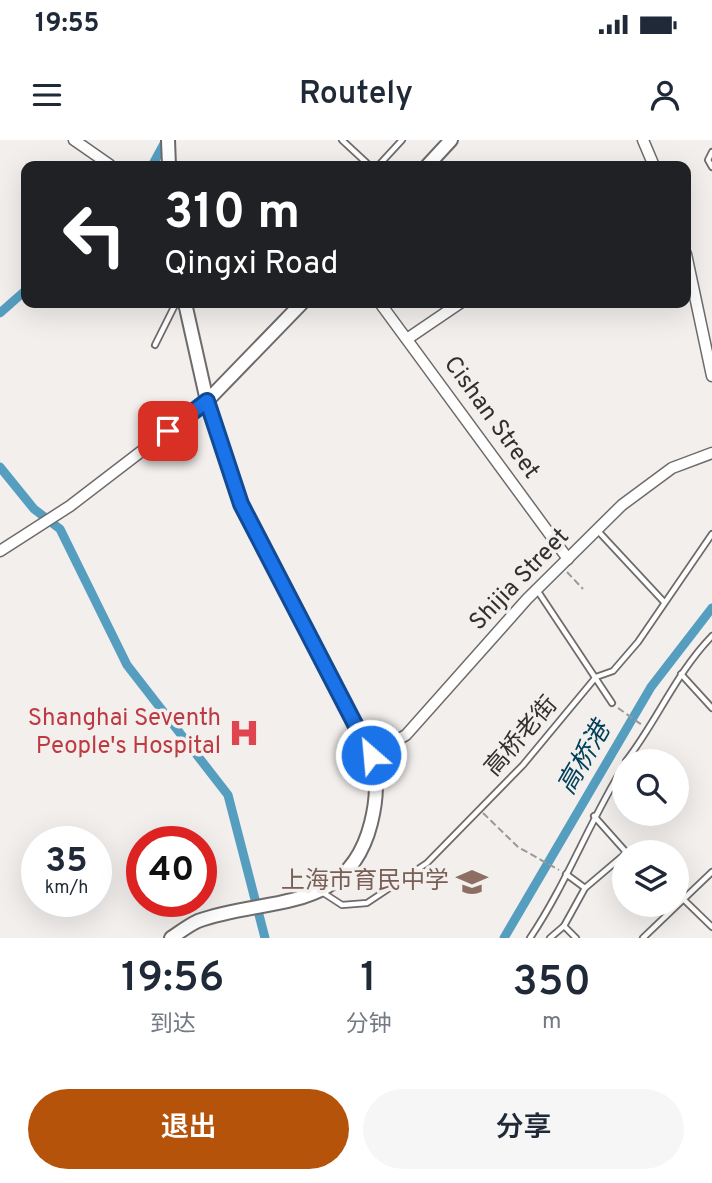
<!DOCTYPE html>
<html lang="zh">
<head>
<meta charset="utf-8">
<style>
  body { margin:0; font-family:Overpass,"Noto Sans SC",sans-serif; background:#f6f6f7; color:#1f2937; height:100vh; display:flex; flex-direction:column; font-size:26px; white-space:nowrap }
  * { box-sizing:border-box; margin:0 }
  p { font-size:23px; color:#747a83 }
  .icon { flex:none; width:38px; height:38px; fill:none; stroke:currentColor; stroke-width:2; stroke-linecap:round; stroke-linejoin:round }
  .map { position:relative; height:798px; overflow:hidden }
  .side { display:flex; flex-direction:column; background:#fff; flex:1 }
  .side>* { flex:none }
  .top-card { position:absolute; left:21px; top:21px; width:670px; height:147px; border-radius:14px; box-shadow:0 7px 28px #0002; background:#202124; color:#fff; overflow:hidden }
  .buttons { position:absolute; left:612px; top:609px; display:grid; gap:14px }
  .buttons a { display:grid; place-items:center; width:77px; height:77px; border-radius:50%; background:#fff; box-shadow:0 7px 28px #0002; font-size:35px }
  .speed { position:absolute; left:21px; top:686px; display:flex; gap:14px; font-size:35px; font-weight:700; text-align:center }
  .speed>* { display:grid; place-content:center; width:91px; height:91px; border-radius:50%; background:#fff; box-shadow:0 7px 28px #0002; line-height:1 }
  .speed small { font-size:18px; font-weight:400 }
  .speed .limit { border:10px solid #d22; background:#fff; color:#111 }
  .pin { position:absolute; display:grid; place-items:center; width:60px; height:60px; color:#fff; margin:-30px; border-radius:14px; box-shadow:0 4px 10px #0006 }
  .me { position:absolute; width:77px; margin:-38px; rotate:333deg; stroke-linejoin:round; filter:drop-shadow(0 0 5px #0008) }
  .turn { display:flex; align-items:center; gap:24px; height:147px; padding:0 28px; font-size:32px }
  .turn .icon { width:91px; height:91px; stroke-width:2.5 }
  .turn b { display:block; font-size:49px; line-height:60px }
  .eta { display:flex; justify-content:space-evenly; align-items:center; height:119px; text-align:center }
  .eta b { font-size:42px; font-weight:600; line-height:49px }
  .action { display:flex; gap:14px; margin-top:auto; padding:14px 28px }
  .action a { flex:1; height:80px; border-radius:42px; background:#b45309; color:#fff; font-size:28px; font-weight:600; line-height:80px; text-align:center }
  .action a+a { background:#f6f6f7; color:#1f2937 }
  .status { display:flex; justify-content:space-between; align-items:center; height:49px; padding:0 35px; background:#fff; direction:ltr }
  .status svg { height:19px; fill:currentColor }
  header { display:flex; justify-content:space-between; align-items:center; height:91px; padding:0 28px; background:#fff; font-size:32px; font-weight:600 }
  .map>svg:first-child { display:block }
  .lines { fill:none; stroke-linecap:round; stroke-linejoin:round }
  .canal { stroke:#559ec0; stroke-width:9 }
  .service-casing { stroke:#6e6b6a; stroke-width:8 }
  .minor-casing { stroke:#6e6b6a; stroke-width:13 }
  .tertiary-casing { stroke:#6e6b6a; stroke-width:16 }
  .path { stroke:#9b9998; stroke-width:2; stroke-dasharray:7 3.5; stroke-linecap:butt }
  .service { stroke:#fff; stroke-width:4.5 }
  .minor { stroke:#fff; stroke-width:10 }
  .tertiary { stroke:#fff; stroke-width:12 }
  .route-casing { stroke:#114b97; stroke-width:18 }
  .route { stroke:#1a73e8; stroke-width:12 }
  .labels { text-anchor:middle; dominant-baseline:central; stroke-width:7; stroke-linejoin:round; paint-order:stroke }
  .street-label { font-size:24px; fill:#31302f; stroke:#f2efed }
  .health-label { font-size:24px; fill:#be3a42; stroke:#f2efed; text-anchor:end }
  .education-label { font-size:24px; fill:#785e54; stroke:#f2efed; text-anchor:end }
  .water-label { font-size:26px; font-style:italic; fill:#004159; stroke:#f2efed }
</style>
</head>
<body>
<div class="status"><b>19:55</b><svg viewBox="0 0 49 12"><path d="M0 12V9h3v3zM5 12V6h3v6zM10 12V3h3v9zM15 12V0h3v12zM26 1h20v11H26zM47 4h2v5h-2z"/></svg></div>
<header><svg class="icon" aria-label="menu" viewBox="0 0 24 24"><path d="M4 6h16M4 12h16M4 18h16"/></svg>Routely<svg class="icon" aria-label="person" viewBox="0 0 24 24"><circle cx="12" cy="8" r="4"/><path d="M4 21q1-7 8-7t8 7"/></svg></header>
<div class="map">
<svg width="712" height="798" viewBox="0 0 712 798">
  <rect width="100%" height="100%" fill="#f2efed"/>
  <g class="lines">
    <g class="canal">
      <path d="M 152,26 L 166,0"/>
      <path d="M 0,173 L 26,150"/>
      <path d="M 0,327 L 34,369 L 60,389 L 127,525 L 228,655 L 265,798"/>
      <path d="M 504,798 L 651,547 L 712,468"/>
    </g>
    <g class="service-casing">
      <g id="service">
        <path d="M 342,0 L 370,26"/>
        <path d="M 712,12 L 708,20 L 712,27"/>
        <path d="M 378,26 L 402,0"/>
        <path d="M 155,205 L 176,163"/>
        <path d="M 598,391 L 664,462"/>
        <path d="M 537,450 L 612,563"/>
        <path d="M 681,534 L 712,568"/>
        <path d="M 626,621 C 657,581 676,533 712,496"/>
        <path d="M 594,676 L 626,712"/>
        <path d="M 566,734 L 585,748"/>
        <path d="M 322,752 L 342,765 L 367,763 L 427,723 L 523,625 L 596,537 L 613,531 L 638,502 L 712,394"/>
        <path d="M 677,753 L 712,787"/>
        <path d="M 564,786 L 576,798"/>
        <path d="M 530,798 C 567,743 590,680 625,624"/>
        <path d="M 550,798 L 564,786 L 585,748 L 625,714"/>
        <path d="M 643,798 L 712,732"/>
      </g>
    </g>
    <g class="minor-casing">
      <g id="minor">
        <path d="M 74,0 L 110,25"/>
        <path d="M 643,0 L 654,26"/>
        <path d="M 686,114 L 712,236"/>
        <path d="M 380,163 L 568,419"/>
        <path d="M 407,199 L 460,163"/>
        <path d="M 0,411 L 70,366 L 207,261"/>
        <path d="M 371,615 L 406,595 L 527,459 L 622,365 L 672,328 L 712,313"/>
      </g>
    </g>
    <g class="tertiary-casing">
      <g id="tertiary">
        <path d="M 168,0 L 169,26"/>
        <path d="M 427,26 L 451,0"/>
        <path d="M 207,261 L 302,163"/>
        <path d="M 171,798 C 180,792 189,785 198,781 C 268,756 348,775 371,683 C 377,659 378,639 371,615 L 241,364 L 207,261 L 185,163"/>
      </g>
    </g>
    <g class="path">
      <path d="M 567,432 L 583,449"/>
      <path d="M 618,568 L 642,585"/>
      <path d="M 483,673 L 518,707 L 559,730"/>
    </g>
    <use href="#service" class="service"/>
    <use href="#minor" class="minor"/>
    <use href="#tertiary" class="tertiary"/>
  </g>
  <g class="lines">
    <g class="route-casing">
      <path id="route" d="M 168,291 L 207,261 L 241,364 L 371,615"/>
    </g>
    <use href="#route" class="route"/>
  </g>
  <defs>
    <g id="hospital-bare" transform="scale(2.415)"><path d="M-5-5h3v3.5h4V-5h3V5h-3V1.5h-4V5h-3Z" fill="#e0444e" stroke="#f2efed" stroke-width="2.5" paint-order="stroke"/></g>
    <g id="school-bare" transform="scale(2.415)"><path d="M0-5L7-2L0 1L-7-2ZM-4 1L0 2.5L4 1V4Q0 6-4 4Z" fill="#8d6e63" stroke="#f2efed" stroke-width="2.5" paint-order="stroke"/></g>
  </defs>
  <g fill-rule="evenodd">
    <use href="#hospital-bare" x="244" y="593"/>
    <use href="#school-bare" x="472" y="742"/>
  </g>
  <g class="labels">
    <g class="street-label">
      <text transform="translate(491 278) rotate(54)">Cishan Street</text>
      <text transform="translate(520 440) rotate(-46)">Shijia Street</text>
      <text transform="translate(522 597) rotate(-49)">高桥老街</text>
    </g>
    <g class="health-label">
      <text x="221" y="579">Shanghai Seventh<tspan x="221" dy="28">People's Hospital</tspan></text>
    </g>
    <g class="education-label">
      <text x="449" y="742">上海市育民中学</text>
    </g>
    <g class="water-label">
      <text transform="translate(585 619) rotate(-60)">高桥港</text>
    </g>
  </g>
</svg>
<div class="buttons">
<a><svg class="icon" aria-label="search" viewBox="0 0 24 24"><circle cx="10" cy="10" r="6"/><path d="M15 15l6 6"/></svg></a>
<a><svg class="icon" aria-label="layers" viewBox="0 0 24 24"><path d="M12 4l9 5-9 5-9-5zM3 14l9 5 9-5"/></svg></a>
</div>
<div class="speed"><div>35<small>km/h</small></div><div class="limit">40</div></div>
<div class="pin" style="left:168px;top:291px;background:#d93025"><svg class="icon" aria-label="arrive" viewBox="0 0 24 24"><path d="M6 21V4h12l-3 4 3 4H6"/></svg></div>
<svg class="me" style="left:371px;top:615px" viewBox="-20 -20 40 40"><circle r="17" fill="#1a73e8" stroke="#fff" stroke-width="3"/><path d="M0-11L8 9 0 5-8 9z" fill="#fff"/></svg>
<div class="top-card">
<div class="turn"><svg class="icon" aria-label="left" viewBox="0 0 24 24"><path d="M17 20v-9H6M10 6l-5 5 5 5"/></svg><div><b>310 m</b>Qingxi Road</div></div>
</div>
</div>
<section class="side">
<div class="eta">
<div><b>19:56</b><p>到达</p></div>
<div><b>1</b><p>分钟</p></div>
<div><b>350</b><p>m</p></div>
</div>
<div class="action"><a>退出</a><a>分享</a></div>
</section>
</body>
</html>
